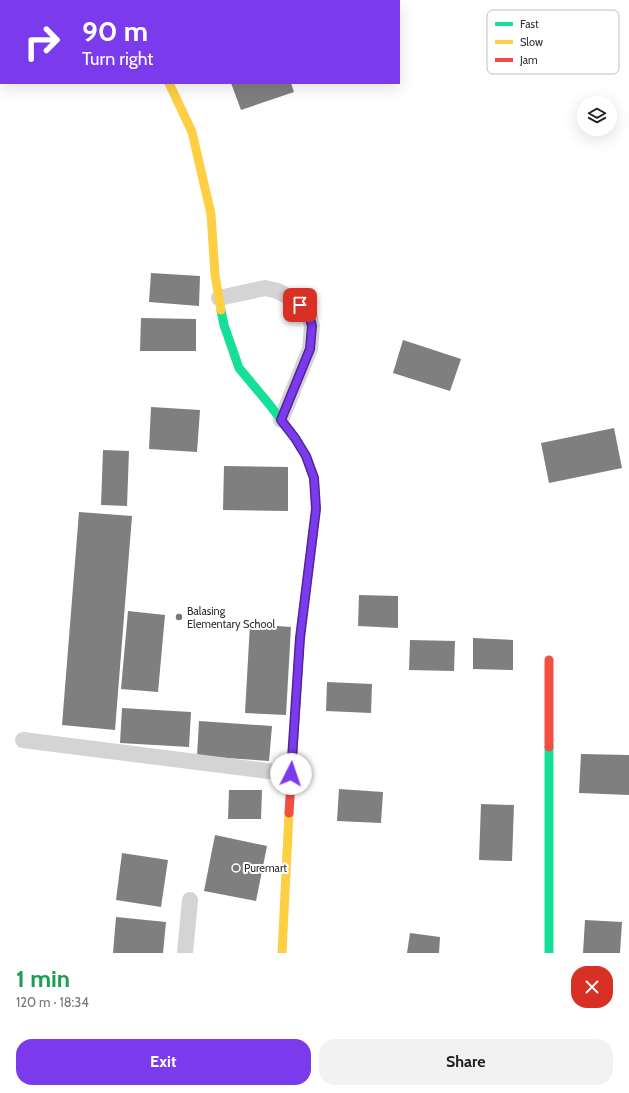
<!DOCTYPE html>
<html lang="en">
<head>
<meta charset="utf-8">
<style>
  body { margin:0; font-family:Cabin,sans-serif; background:#f2f2f2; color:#202124; height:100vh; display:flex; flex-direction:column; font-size:15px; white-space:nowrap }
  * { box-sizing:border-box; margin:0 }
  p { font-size:13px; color:#757577 }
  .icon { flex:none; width:22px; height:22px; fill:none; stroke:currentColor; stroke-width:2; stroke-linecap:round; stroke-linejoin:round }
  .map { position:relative; height:953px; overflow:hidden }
  .side { display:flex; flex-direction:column; background:#fff; flex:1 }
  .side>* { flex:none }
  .top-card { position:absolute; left:0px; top:0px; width:400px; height:84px; box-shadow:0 4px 16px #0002; background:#7c3aed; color:#fff; overflow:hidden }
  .fabs { position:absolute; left:577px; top:96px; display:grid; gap:8px }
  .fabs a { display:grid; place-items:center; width:40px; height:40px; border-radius:50%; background:#fff; box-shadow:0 4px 16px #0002; font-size:20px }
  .pin { position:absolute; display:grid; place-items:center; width:34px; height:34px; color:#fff; margin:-17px; border-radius:8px; box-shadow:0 2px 6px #0006 }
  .me { position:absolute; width:44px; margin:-22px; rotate:4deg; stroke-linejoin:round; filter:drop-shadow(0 0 3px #0008) }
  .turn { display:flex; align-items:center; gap:14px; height:84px; padding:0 16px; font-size:18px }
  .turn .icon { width:52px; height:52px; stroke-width:2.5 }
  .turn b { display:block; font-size:28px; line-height:34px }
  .round { display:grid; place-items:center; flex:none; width:42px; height:42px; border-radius:16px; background:#f2f2f2 }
  .summary { display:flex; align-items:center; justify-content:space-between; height:68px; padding:0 16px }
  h1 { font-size:24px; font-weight:700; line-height:30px; color:#1e9e55 }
  .action { display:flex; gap:8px; margin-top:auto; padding:8px 16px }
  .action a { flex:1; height:46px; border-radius:16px; background:#7c3aed; color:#fff; font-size:16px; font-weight:700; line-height:46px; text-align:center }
  .action a+a { background:#f2f2f2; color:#202124 }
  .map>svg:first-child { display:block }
  .building { fill:#7f7f7f }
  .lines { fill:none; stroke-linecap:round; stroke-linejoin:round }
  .lane { stroke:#d4d4d4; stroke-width:16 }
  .fast { stroke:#16e098; stroke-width:9 }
  .slow { stroke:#ffcf43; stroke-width:9 }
  .jam { stroke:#f24e42; stroke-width:9 }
  .route-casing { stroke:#51269a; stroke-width:10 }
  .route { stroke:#7c3aed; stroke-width:7 }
  .poi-dot { fill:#787878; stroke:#fff; stroke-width:1.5 }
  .labels { text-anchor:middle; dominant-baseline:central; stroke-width:4; stroke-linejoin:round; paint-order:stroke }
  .poi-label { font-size:11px; fill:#2f2f2f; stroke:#fff; text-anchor:start }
  .key { fill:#fff; stroke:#c1c1c1; stroke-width:1 }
  .key-label { font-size:11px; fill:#2f2f2f }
</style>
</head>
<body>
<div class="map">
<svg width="629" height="953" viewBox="0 0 629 953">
  <rect width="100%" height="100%" fill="#fff"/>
  <g class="building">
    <path d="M 231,83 L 291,83 L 294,92 L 241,110 Z"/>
    <path d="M 151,273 L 200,276 L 199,306 L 149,302 Z"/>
    <path d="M 141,318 L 196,319 L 196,351 L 140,351 Z"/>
    <path d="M 403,340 L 461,359 L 450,391 L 393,373 Z"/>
    <path d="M 151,407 L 200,410 L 197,452 L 149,449 Z"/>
    <path d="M 614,428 L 622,468 L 549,483 L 541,443 Z"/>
    <path d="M 103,450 L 129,451 L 127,506 L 101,505 Z"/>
    <path d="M 224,466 L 288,467 L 288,511 L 223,510 Z"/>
    <path d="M 79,512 L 132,516 L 115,730 L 62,725 Z"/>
    <path d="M 359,595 L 398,596 L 398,628 L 358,626 Z"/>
    <path d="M 128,611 L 165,615 L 158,692 L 121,689 Z"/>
    <path d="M 250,624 L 291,627 L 286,715 L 245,713 Z"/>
    <path d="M 473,638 L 513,640 L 513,670 L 473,669 Z"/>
    <path d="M 410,640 L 455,641 L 454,671 L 409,670 Z"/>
    <path d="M 327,682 L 372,684 L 371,713 L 326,711 Z"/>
    <path d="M 122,708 L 191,712 L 189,747 L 120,743 Z"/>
    <path d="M 199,721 L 272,726 L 269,761 L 197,756 Z"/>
    <path d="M 581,754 L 629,755 L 629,795 L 579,793 Z"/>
    <path d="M 339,789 L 383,792 L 381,823 L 337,821 Z"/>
    <path d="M 229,790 L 262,790 L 261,819 L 228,819 Z"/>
    <path d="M 481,804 L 514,805 L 512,861 L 479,860 Z"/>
    <path d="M 215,835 L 267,846 L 256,901 L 204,891 Z"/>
    <path d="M 122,853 L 168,860 L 161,907 L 116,900 Z"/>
    <path d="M 116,917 L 166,922 L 163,953 L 113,953 Z"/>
    <path d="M 585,920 L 622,922 L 620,953 L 583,953 Z"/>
    <path d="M 410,933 L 440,937 L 439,953 L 407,953 Z"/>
  </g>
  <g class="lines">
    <g class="lane">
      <path d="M 219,298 L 265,288 L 278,291 L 292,299 L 308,311 L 312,326 L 310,349 L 281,420"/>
      <path d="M 23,740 L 291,774"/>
      <path d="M 185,953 L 190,900"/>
    </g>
    <g class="fast">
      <path d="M 221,310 L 224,325 L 239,368 L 269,404 L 295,438 L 306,456 L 314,477 L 315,493"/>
      <path d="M 549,747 L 549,953"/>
    </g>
    <g class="slow">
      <path d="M 130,0 L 131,1"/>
      <path d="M 169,83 L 192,132 L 211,214 L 215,275 L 221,310"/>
      <path d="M 282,953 L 289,813"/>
    </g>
    <g class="jam">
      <path d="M 549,660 L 549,747"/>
      <path d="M 289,813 L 300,638 L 316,509 L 315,493"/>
    </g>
  </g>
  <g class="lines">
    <g class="route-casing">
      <path id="route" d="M 291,774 L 300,638 L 316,509 L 314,478 L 306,456 L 295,438 L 281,420 L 310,349 L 312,326 L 308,311 L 300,305"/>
    </g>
    <use href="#route" class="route"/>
  </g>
  <g class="poi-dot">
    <circle cx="179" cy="617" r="4"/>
    <circle cx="236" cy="868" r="4"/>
  </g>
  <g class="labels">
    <g class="poi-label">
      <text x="187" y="611">Balasing<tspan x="187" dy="13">Elementary School</tspan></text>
      <text x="244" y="868">Puremart</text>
    </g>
  </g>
  <rect x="487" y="10" width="132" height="64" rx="6" class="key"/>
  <rect x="495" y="22" width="18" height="4" fill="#16e098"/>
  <rect x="495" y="40" width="18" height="4" fill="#ffcf43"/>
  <rect x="495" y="58" width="18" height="4" fill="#f24e42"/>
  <g class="key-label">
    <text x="520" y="28">Fast</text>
    <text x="520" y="46">Slow</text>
    <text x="520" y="64">Jam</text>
  </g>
</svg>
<div class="fabs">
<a><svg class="icon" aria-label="layers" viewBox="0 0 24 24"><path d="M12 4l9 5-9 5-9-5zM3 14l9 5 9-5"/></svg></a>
</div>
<div class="pin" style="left:300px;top:305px;background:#d93025"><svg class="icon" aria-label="arrive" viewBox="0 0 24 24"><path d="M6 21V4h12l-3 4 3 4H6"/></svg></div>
<svg class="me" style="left:291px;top:774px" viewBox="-20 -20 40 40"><circle r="19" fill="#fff"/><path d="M0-13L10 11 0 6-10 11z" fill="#7c3aed"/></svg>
<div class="top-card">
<div class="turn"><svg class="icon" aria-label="right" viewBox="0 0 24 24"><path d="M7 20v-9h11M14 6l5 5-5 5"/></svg><div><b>90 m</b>Turn right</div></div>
</div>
</div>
<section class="side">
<div class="summary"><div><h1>1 min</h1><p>120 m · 18:34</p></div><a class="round" style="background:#d93025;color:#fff"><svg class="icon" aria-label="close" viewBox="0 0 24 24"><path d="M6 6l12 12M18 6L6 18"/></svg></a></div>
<div class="action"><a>Exit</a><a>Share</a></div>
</section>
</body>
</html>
